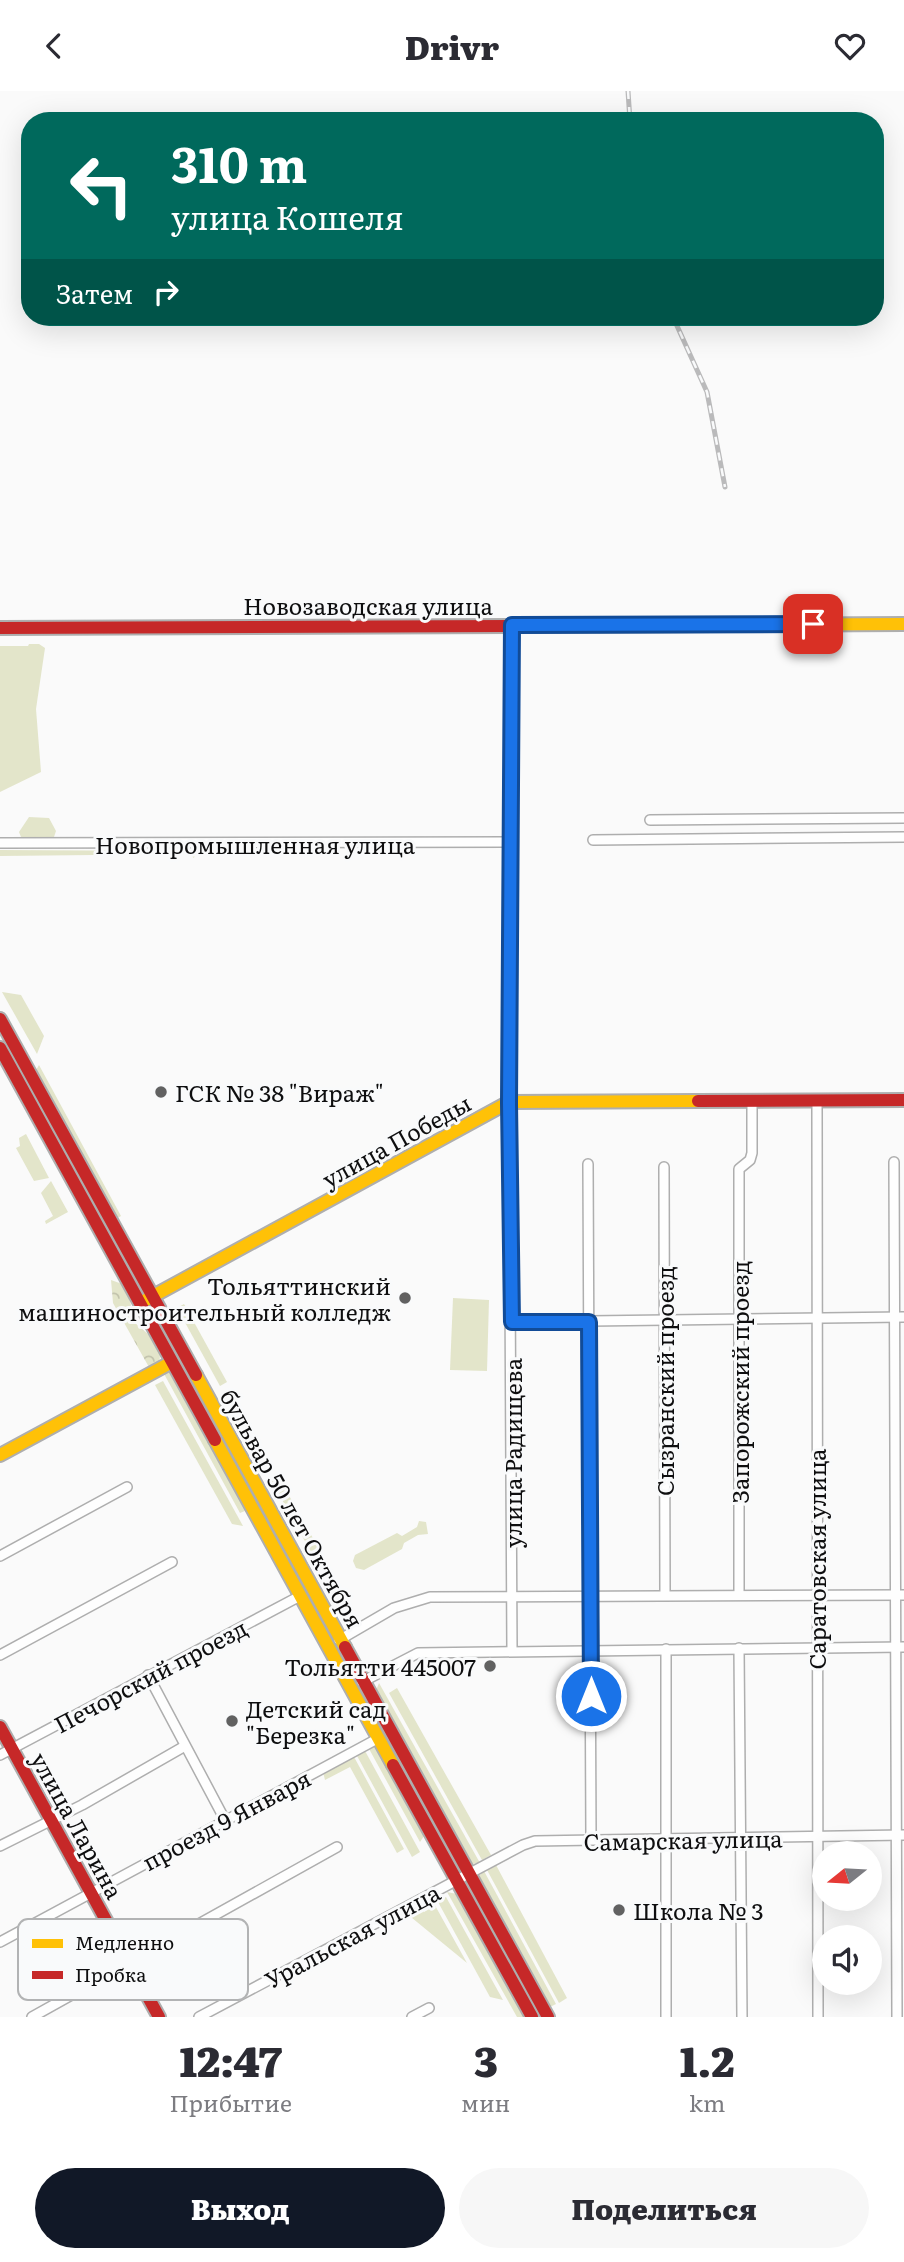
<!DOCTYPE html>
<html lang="ru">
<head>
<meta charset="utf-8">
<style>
  body { margin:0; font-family:Literata,serif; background:#f7f7f7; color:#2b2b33; height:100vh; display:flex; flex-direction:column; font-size:26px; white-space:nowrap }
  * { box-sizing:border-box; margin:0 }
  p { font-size:23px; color:#7c7c81 }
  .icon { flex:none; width:38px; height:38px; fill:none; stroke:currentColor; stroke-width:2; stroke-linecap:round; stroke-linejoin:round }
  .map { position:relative; height:1926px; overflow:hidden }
  .side { display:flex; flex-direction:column; background:#fff; flex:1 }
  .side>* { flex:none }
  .top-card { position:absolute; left:21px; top:21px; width:863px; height:214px; border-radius:28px; box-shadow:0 7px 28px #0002; background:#00695c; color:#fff; overflow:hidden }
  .needle { width:46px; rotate:252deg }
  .fabs { position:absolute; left:812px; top:1750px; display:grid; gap:14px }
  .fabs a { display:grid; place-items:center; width:70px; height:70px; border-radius:50%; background:#fff; box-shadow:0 7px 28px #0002; font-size:35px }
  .pin { position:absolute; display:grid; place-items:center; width:60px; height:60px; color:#fff; margin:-30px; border-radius:14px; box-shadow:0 4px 10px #0006 }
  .me { position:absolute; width:77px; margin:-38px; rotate:0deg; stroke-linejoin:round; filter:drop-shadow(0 0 5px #0008) }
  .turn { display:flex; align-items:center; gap:24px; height:147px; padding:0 35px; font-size:32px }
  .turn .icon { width:91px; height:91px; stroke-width:2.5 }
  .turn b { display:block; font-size:49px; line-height:60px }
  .then { display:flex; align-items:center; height:66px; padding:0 35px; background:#0003; gap:14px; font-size:26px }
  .eta { display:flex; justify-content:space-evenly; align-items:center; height:119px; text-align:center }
  .eta b { font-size:42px; font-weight:800; line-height:49px }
  .action { display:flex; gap:14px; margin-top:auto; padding:14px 35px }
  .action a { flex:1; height:80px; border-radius:42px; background:#111827; color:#fff; font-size:28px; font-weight:800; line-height:80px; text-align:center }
  .action a+a { background:#f7f7f7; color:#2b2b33 }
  header { display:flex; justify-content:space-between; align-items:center; height:91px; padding:0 35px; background:#fff; font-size:32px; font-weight:800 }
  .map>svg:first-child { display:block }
  .green { fill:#e3e5ca }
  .forest { fill:url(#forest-crowns) }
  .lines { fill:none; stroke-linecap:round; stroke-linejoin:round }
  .street-casing { stroke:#aeaeae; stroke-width:12 }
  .slow-casing { stroke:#aeaeae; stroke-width:16 }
  .jam-casing { stroke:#aeaeae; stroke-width:16 }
  .street { stroke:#fefefe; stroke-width:9 }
  .slow { stroke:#ffc107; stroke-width:12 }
  .jam { stroke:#c62828; stroke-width:12 }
  .rail-casing { stroke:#bababb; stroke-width:5 }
  .rail { stroke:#f9fafb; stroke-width:2.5; stroke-dasharray:8; stroke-linecap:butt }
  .route-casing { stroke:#114b97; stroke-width:18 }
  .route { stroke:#1a73e8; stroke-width:12 }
  .poi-dot { fill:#616161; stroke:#f9fafb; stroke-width:2.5 }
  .labels { text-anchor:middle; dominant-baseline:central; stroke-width:6; stroke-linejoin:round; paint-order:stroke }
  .street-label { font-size:23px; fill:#0e0e0f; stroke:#f9fafb }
  .poi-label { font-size:23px; fill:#0e0e0f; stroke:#f9fafb; text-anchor:start }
  .key { fill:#f9fafb; stroke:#b2b3b4; stroke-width:2 }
  .key-label { font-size:19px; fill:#0e0e0f }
</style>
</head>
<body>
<header><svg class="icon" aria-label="back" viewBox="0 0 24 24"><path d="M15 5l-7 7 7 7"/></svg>Drivr<svg class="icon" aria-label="heart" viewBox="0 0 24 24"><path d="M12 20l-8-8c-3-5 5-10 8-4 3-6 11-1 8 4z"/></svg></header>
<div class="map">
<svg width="904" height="1926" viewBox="0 0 904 1926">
  <defs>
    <pattern id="forest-crowns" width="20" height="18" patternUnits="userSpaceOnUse" patternTransform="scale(1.75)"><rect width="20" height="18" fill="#e3e5ca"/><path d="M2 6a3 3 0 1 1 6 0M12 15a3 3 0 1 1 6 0" fill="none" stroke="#c2c3ac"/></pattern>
  </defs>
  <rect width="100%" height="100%" fill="#fafafa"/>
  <g class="green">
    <path d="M 29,553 L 39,553 L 45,557 L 36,618 L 41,681 L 0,701 L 0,555 L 28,555 Z"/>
    <path d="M 29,726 L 49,727 L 56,740 L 54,746 L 21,746 L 19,741 Z"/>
    <path d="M 0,759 L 190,760 L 195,763 L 194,767 L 189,763 L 0,765 Z"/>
    <path d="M 2,901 L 21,904 L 44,945 L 37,963 Z"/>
    <path d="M 39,974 L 121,1125 L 114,1129 L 35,981 Z"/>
    <path d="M 26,1043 L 49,1087 L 34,1090 L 16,1057 L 20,1055 L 19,1047 Z"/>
    <path d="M 51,1090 L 68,1121 L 46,1133 L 45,1130 L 53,1125 L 41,1102 Z"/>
    <path d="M 453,1207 L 489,1209 L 487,1280 L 450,1279 Z"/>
    <path d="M 184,1213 L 227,1291 L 220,1295 L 177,1217 Z"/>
    <path d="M 163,1281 L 171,1282 L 241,1405 L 245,1420 L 240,1422 Z"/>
    <path d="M 163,1290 L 243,1435 L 232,1433 L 155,1294 Z"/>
    <path d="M 278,1385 L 328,1474 L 321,1479 L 271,1389 Z"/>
    <path d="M 419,1430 L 426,1431 L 428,1443 L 418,1444 L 404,1452 L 402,1458 L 364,1479 L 356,1477 L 353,1470 L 355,1464 L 397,1442 L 402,1445 L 417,1436 Z"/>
    <path d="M 379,1592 L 480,1772 L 472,1773 L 375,1602 Z"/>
    <path d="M 397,1597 L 491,1764 L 482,1769 L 389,1602 Z"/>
    <path d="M 376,1655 L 426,1742 L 420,1751 L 368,1656 Z"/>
    <path d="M 364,1658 L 420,1761 L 412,1766 L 356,1663 Z"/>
    <path d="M 353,1664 L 404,1758 L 397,1762 L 350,1676 L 325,1689 L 323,1681 Z"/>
    <path d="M 496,1774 L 567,1907 L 559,1912 L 487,1779 Z"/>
    <path d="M 484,1780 L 556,1913 L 548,1917 L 478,1786 Z"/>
    <path d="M 447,1801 L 457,1803 L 527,1926 L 517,1926 Z"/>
    <path d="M 446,1806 L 503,1909 L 490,1906 L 438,1811 Z"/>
    <path d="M 432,1809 L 467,1872 L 406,1822 L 421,1814 L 424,1821 L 433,1816 Z"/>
  </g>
  <path class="forest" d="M 111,1189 L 125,1194 L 131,1214 L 128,1222 C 137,1241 166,1246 159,1272 L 150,1278 L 113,1212 Z"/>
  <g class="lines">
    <g class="street-casing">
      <g id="street">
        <path d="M 650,729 L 904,727"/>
        <path d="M 593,749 L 904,746"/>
        <path d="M 0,752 L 511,751"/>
        <path d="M 817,1009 L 818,1926"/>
        <path d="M 894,1071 L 897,1926"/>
        <path d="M 588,1073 L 591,1748"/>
        <path d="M 664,1076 L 665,1503"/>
        <path d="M 512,1231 L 904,1226"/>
        <path d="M 0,1465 L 127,1396"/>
        <path d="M 739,1504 L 739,1078 L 750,1069 L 752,1062 L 752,1010"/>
        <path d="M 339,1549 L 394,1517 L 430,1506 L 904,1504"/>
        <path d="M 739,1557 L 742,1926"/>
        <path d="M 666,1558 L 666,1926"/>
        <path d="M 512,1560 L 509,1011 L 512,534"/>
        <path d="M 0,1564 L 172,1471"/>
        <path d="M 148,1584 L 225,1729"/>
        <path d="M 362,1591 L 418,1562 L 904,1556"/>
        <path d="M 0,1664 L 300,1505"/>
        <path d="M 0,1755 L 82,1714 L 185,1655"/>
        <path d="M 0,1851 L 379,1647"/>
        <path d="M 32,1926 L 337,1756"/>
        <path d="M 199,1926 L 523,1754 L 535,1750 L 904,1744"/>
        <path d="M 412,1926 L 429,1917"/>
      </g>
    </g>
    <g class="slow-casing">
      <g id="slow">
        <path d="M 519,535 L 904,533"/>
        <path d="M 144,1210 L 509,1011 L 698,1010"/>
        <path d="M 196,1284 L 345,1556"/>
        <path d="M 215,1349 L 393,1674"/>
        <path d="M 0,1364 L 172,1271"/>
      </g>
    </g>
    <g class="jam-casing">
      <g id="jam">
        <path d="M 0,537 L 519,535"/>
        <path d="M 0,928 L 196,1284"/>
        <path d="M 0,957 L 215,1349"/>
        <path d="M 698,1010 L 904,1009"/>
        <path d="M 345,1556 L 548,1926"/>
        <path d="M 0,1636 L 159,1926"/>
        <path d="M 393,1674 L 532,1926"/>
      </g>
    </g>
    <use href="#street" class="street"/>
    <use href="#slow" class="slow"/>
    <use href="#jam" class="jam"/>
    <g class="rail-casing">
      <g id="rail">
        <path d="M 628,0 L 630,30"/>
        <path d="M 673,226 L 707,301 L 725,396"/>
      </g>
    </g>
    <use href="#rail" class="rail"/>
  </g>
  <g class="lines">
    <g class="route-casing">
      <path id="route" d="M 591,1605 L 589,1231 L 512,1231 L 509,1012 L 512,534 L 813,533"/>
    </g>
    <use href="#route" class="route"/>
  </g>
  <g class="poi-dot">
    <circle cx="161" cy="1001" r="7"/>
    <circle cx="405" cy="1207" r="7"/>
    <circle cx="490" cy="1575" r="7"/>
    <circle cx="232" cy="1630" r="7"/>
    <circle cx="619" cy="1819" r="7"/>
  </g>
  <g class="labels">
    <g class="street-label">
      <text x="368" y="514">Новозаводская улица</text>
      <text x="255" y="753">Новопромышленная улица</text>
      <text transform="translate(396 1049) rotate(-29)">улица Победы</text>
      <text transform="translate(664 1290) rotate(-90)">Сызранский проезд</text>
      <text transform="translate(739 1291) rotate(-90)">Запорожский проезд</text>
      <text transform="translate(512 1362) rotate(-90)">улица Радищева</text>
      <text transform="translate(293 1417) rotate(61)">бульвар 50 лет Октября</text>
      <text transform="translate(816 1468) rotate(-90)">Саратовская улица</text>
      <text transform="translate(150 1584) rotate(-28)">Печорский проезд</text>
      <text transform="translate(226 1728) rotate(-28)">проезд 9 Января</text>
      <text transform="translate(78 1734) rotate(61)">улица Ларина</text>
      <text transform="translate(683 1748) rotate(-1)">Самарская улица</text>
      <text transform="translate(352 1844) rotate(-28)">Уральская улица</text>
    </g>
    <g class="poi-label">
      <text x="175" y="1001">ГСК № 38 "Вираж"</text>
      <text x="391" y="1194" text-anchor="end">Тольяттинский<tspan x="391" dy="26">машиностроительный колледж</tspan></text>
      <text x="476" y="1575" text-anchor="end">Тольятти 445007</text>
      <text x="246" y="1617">Детский сад<tspan x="246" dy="26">"Березка"</tspan></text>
      <text x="633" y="1819">Школа № 3</text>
    </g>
  </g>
  <rect x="18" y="1828" width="230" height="81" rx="10" class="key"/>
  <rect x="32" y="1848" width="31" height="9" fill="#ffc107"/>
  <rect x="32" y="1880" width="31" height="8" fill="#c62828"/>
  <g class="key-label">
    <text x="75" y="1859">Медленно</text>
    <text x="75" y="1891">Пробка</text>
  </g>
</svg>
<div class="fabs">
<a><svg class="needle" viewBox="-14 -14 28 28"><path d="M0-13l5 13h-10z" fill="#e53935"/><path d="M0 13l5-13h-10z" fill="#7c7c81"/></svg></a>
<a><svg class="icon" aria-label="sound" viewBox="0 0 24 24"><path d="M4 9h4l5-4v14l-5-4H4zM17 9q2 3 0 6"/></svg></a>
</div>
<div class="pin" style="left:813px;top:533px;background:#d93025"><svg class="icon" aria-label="arrive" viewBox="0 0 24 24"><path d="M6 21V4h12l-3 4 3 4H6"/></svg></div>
<svg class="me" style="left:591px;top:1605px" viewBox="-20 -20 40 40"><circle r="17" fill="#1a73e8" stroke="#fff" stroke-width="3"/><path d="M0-11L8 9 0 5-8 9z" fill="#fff"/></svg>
<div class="top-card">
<div class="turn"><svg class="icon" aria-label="left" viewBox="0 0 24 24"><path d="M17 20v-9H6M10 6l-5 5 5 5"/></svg><div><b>310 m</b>улица Кошеля</div></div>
<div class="then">Затем<svg class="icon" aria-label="right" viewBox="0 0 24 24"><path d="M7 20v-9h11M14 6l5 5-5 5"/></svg></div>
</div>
</div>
<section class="side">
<div class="eta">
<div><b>12:47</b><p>Прибытие</p></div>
<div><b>3</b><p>мин</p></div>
<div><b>1.2</b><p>km</p></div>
</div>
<div class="action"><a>Выход</a><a>Поделиться</a></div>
</section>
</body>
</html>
